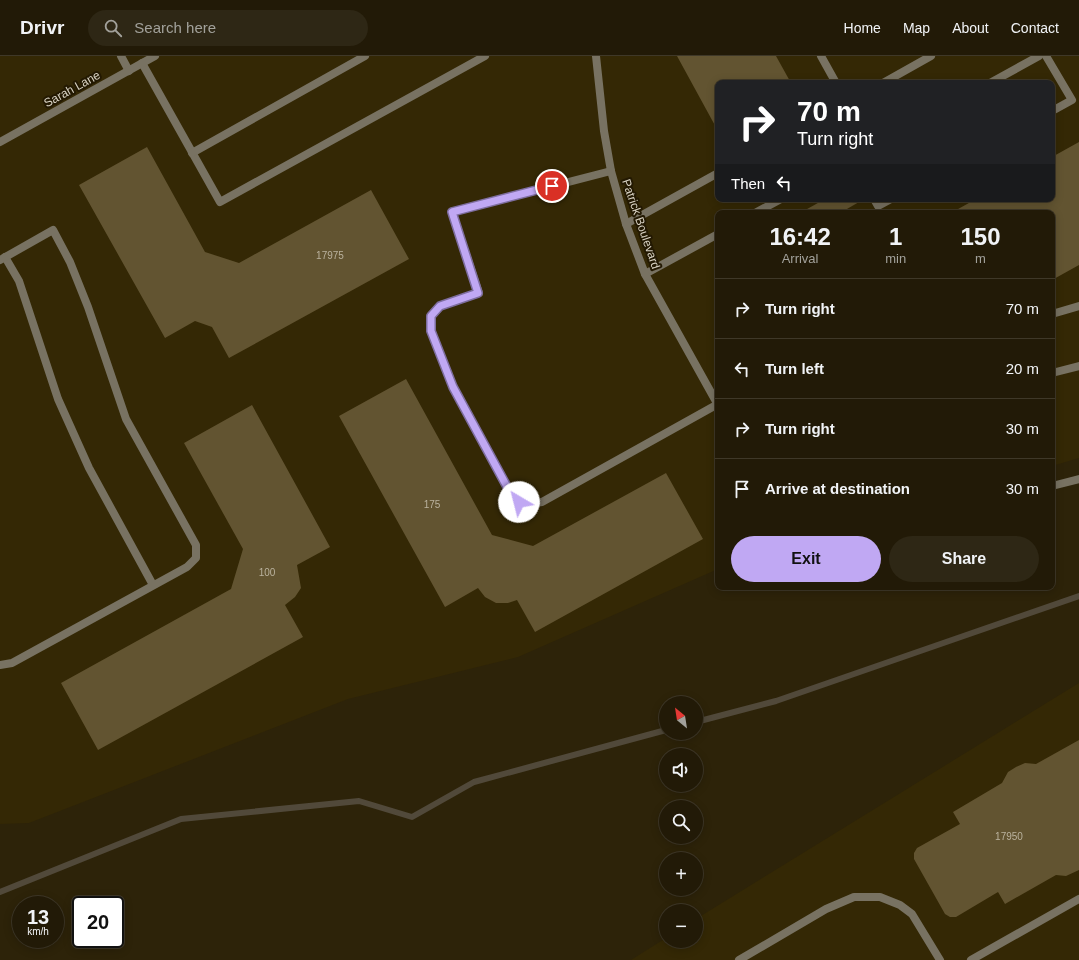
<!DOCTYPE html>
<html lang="en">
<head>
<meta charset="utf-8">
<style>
  body { margin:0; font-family:Arial,sans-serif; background:#2e2715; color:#f1f3f6; height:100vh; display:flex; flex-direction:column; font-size:15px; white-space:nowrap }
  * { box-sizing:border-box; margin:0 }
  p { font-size:13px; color:#a2a19b }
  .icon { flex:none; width:22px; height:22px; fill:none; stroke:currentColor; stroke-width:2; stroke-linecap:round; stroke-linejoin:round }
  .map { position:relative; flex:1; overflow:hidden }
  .drawer { position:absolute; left:715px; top:154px; width:340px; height:380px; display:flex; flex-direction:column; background:#221a07; border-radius:8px; box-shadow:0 2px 10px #0003,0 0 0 1px #3f3828 }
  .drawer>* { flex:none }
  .top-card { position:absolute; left:715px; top:24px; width:340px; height:122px; border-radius:8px; box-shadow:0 2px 10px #0003,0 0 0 1px #3f3828; background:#202124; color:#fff; overflow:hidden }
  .needle { width:26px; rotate:330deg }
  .buttons { position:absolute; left:659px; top:640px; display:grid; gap:8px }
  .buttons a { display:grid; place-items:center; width:44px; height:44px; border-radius:50%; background:#221a07; box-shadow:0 2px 10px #0003,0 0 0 1px #3f3828; font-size:20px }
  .speed { position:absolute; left:12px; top:840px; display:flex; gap:8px; font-size:20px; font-weight:700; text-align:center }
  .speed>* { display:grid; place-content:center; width:52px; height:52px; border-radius:50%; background:#221a07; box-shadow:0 2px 10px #0003,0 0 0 1px #3f3828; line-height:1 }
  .speed small { font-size:10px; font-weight:400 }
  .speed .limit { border:2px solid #111; border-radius:6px; background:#fff; color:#111 }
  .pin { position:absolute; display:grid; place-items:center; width:34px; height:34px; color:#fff; margin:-17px; border:2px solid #fff; border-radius:50%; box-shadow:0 1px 4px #0007 }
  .me { position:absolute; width:44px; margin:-22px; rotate:323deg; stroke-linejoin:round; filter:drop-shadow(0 0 3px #0008) }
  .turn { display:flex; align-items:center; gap:14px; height:84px; padding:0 16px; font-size:18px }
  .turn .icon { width:52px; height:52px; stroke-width:2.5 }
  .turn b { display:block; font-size:28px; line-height:34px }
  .then { display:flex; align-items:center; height:38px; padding:0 16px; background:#0003; gap:8px; font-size:15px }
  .eta { display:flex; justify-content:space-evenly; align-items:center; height:68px; text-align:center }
  .eta b { font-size:24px; font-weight:600; line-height:28px }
  .primary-button { display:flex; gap:8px; margin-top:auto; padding:8px 16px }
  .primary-button a { flex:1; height:46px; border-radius:24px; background:#c0a8f3; color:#111; font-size:16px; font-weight:600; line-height:46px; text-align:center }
  .primary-button a+a { background:#2e2715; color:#f1f3f6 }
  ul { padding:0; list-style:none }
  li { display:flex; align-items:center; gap:12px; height:60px; padding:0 16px; border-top:1px solid #3f3828 }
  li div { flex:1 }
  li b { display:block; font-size:15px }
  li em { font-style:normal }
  header { display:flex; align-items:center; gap:24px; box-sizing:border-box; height:56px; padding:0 20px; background:#221a07; border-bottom:1px solid #3f3828 }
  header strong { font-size:19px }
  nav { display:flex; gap:22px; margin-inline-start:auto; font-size:14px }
  .search { width:280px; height:36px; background:#2e2715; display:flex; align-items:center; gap:10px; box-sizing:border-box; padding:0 14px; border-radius:22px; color:#a2a19b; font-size:15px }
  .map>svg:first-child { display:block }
  .built { fill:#342805; fill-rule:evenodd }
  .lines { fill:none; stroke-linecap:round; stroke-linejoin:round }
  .stream { stroke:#51493a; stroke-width:6 }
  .building { fill:#625431 }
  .lane { stroke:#787262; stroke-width:8 }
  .street { stroke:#787262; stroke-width:8 }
  .route-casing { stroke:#7d6d9e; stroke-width:10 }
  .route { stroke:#c0a8f3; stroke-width:7 }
  .labels { text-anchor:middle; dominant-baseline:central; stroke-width:4; stroke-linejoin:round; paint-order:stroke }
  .number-label { font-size:10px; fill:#bab29e }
  .street-label { font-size:12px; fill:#d8d2c3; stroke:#231902 }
</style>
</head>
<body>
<header>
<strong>Drivr</strong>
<div class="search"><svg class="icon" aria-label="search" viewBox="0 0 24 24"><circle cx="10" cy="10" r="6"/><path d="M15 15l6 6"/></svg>Search here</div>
<nav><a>Home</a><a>Map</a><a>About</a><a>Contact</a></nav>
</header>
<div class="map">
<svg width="1079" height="904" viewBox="0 0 1079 904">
  <rect width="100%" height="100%" fill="#2d2309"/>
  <g class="built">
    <path d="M 0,0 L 1079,0 L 1079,402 L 1052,410 L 1052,157 L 718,157 L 718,513 L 518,601 L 348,643 L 29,767 L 0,768 ZM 718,27 L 1052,27 L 1052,143 L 718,143 Z"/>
    <path d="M 1079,627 L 1079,904 L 631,904 L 666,882 L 666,885 L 696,885 L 696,863 Z"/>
  </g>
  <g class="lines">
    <g class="stream">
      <path d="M 696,666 L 776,645 L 1079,540"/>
      <path d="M 0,836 L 181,763 L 359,745 L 412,761 L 474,726 L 666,674"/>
    </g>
  </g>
  <g class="building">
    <path d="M 677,0 L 776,0 L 791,27 L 718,27 L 718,75 Z"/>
    <path d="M 1079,86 L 1079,209 L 1052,224 L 1052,157 L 951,157 L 976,143 L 1052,143 L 1052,101 Z"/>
    <path d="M 147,91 L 205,196 L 239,207 L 371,134 L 409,203 L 229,302 L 212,271 L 195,265 L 165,282 L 79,129 Z"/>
    <path d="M 825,143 L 857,143 L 859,146 L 840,157 L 800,157 Z"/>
    <path d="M 406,323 L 492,479 L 533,490 L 666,417 L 703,483 L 535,576 L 517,544 L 508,547 L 496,547 L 485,541 L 478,532 L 445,551 L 339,360 Z"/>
    <path d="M 252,349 L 330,491 L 297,509 L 301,532 L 295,541 L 285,549 L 303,581 L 98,694 L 61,627 L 231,533 L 243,493 L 184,387 Z"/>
    <path d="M 1079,684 L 1079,814 L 1066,820 L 1056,819 L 1005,848 L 998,836 L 956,861 L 950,861 L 945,858 L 914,803 L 914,797 L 917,792 L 960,768 L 953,756 L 1002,727 L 1008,716 L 1016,711 L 1025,707 L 1036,708 Z"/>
  </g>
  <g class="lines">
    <g class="lane">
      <path d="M 121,0 L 129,15"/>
      <path d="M 821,0 L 836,27"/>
      <path d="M 1046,0 L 1072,44 L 1052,55"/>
      <path d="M 142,7 L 220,146 L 485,0"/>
      <path d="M 883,27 L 931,0"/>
      <path d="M 990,27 L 1039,0"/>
      <path d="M 192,97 L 365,0"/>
      <path d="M 611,115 L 452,156 L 479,237 L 441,250 L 431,260 L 431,275 L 453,331 L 511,438 C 522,448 527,449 542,446 L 718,348"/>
      <path d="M 874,143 L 878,150 L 891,143"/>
      <path d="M 755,157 L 781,143"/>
      <path d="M 626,168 L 718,117"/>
      <path d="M 5,201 L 19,225 L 58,343 L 89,412 L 153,529"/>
      <path d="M 0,204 L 53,174 L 70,206 L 88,251 L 126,363 L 196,489 L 196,502 L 187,511 L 12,607 L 0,609"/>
      <path d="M 645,218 L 718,178"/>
      <path d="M 1052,258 L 1079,250"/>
      <path d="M 1052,317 L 1079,310"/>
      <path d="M 739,904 L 826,853 L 854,841 L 880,841 L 900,849 L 912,858 L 940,904"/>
      <path d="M 971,904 L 1079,843"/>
    </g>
    <g class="street">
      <path d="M 596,0 L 604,75 L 611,115 L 626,168 L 645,218 L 718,349"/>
      <path d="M 0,86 L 155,0"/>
      <path d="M 1052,430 L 1079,423"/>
    </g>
  </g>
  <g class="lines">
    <g class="route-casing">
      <path id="route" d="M 519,446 L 511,438 L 453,331 L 431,275 L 431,260 L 440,250 L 478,237 L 452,156 L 552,130"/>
    </g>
    <use href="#route" class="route"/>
  </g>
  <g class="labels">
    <g class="number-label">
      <text x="330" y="199">17975</text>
      <text x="432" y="448">175</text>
      <text x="267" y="516">100</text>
      <text x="1009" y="780">17950</text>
    </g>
    <g class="street-label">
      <text transform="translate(72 33) rotate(-29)">Sarah Lane</text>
      <text transform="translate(641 168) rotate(71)">Patrick Boulevard</text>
    </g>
  </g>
</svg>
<div class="buttons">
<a><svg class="needle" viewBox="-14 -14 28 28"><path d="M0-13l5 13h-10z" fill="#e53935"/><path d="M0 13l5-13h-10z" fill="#a2a19b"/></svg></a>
<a><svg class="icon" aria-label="sound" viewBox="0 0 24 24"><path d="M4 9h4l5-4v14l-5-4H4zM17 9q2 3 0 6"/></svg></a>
<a><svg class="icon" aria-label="search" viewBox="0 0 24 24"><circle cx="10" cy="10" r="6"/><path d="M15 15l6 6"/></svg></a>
<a>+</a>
<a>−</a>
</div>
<div class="speed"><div>13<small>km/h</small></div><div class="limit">20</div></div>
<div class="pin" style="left:552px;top:130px;background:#d93025"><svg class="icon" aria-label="arrive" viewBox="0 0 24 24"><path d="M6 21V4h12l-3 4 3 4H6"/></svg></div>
<svg class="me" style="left:519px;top:446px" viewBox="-20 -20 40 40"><circle r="19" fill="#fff"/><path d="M0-13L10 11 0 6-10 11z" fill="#c0a8f3"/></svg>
<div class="top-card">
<div class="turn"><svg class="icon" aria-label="right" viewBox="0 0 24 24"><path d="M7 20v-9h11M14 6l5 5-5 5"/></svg><div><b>70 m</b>Turn right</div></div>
<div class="then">Then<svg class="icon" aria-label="left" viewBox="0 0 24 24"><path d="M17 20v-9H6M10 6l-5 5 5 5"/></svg></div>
</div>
<section class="drawer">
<div class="eta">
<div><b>16:42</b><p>Arrival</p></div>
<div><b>1</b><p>min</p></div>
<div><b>150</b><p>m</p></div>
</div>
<ul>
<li><svg class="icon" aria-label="right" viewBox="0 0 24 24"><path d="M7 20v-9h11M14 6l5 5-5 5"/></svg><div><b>Turn right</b></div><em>70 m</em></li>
<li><svg class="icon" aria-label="left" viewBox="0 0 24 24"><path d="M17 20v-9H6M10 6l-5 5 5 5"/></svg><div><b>Turn left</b></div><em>20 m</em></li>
<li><svg class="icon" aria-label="right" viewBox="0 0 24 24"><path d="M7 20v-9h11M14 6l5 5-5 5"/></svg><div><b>Turn right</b></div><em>30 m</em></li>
<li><svg class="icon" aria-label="arrive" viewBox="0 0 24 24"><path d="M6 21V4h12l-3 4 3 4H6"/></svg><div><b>Arrive at destination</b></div><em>30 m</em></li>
</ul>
<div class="primary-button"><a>Exit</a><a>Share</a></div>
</section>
</div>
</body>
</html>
